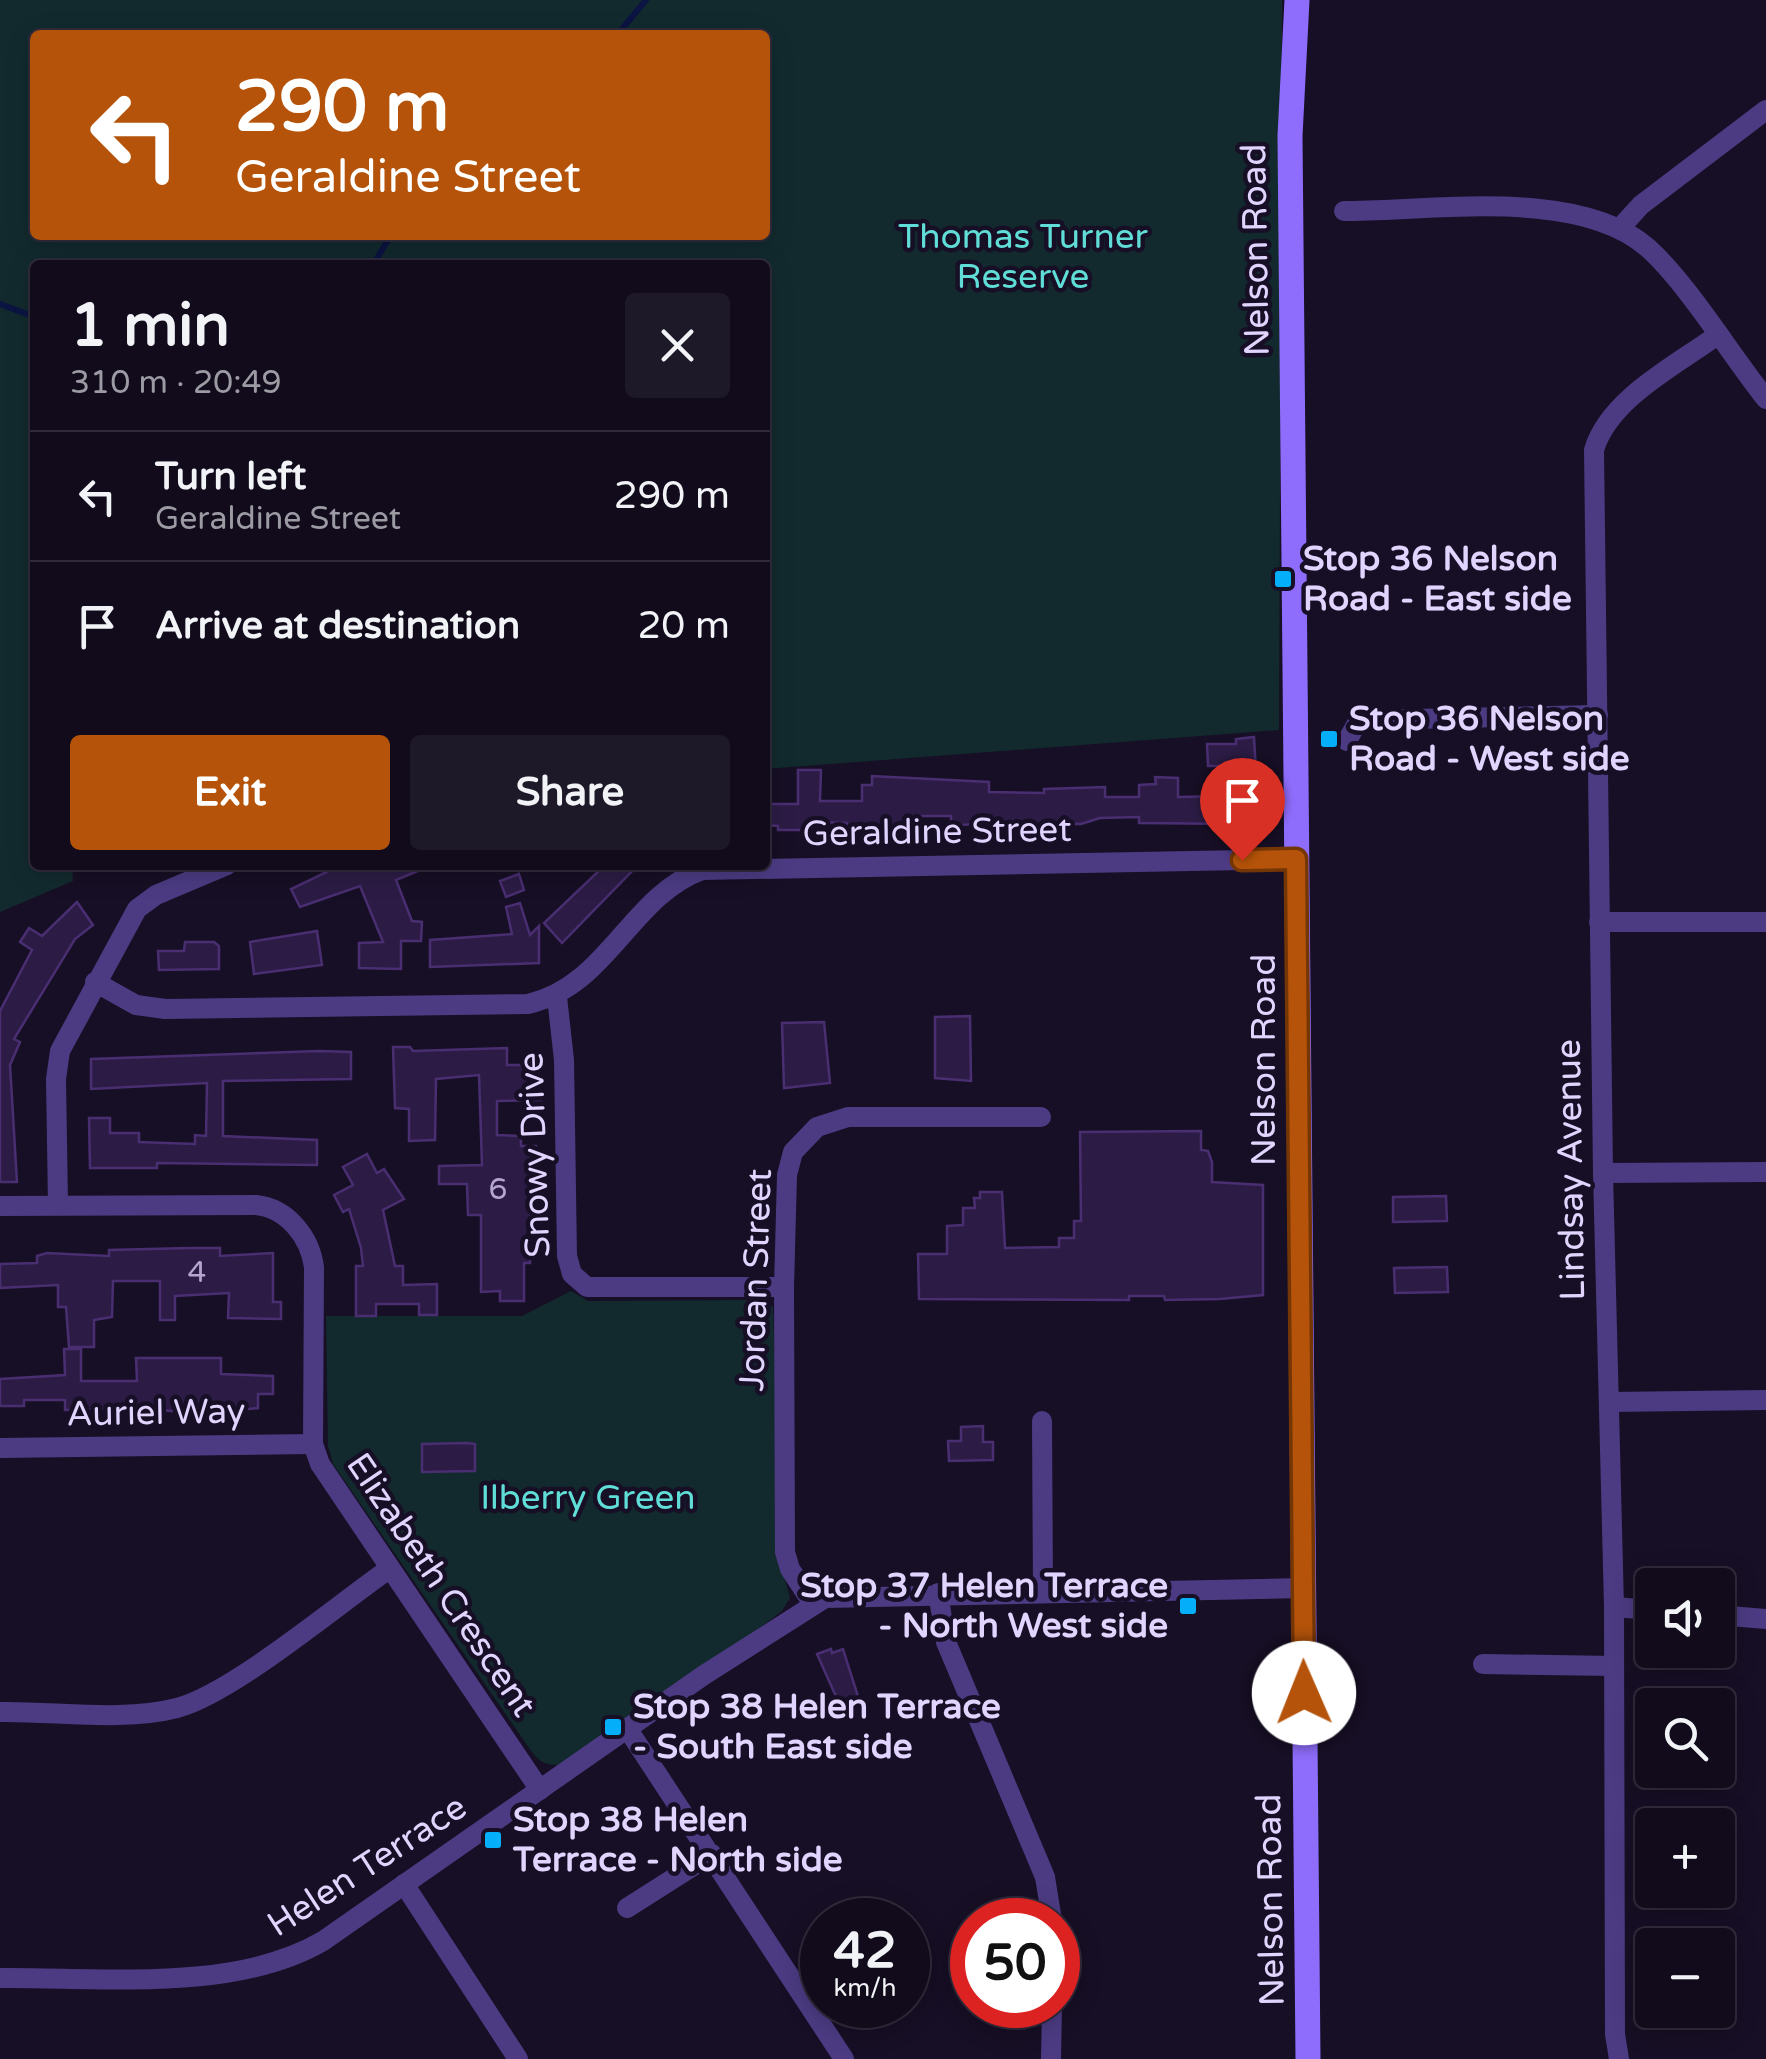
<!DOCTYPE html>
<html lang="en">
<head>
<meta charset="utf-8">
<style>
  body { margin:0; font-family:"Varela Round",sans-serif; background:#1e1929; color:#f1f3f6; height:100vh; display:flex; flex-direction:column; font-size:38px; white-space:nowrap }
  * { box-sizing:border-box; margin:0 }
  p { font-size:32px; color:#9c9ba3 }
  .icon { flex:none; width:55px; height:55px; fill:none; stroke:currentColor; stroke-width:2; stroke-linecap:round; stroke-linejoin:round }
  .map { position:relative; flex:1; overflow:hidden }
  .drawer { position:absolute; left:30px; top:260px; width:740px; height:610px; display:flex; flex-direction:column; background:#110b1c; border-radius:10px; box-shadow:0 5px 25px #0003,0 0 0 2px #302b3b }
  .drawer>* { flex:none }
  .hud { position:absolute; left:30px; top:30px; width:740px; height:210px; border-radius:10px; box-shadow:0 5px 25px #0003,0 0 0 2px #302b3b; background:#b45309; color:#fff; overflow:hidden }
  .controls { position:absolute; left:1635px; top:1568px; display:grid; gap:20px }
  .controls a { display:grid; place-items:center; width:100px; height:100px; border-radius:10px; background:#110b1c; box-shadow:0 5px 25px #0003,0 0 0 2px #302b3b; font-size:50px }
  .speed { position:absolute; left:800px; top:1898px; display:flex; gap:20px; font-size:50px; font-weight:700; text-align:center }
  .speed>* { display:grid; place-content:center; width:130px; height:130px; border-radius:50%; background:#110b1c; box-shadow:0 5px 25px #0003,0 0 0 2px #302b3b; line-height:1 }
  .speed small { font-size:25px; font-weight:400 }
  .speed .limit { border:15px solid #d22; background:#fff; color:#111 }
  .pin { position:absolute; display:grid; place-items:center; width:85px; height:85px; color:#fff; margin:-102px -42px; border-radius:50% 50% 50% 0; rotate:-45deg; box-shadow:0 0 10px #0007 }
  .pin .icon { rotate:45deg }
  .me { position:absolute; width:110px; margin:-55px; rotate:359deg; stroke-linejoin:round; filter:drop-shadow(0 0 8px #0008) }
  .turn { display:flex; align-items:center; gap:35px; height:210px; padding:0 40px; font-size:45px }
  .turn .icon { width:130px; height:130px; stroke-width:2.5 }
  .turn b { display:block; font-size:70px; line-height:85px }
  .round { display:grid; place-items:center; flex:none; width:105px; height:105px; border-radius:10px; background:#1e1929 }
  .headline { display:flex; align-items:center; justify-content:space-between; height:170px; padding:0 40px }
  h1 { font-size:60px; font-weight:800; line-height:75px }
  .primary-button { display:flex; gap:20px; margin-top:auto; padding:20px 40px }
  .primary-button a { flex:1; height:115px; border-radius:10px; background:#b45309; color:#fff; font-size:40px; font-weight:800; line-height:115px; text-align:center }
  .primary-button a+a { background:#1e1929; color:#f1f3f6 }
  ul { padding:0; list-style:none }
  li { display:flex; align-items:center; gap:30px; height:130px; padding:0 40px; border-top:2px solid #302b3b }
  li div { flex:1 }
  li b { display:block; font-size:38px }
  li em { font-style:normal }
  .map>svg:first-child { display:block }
  .green { fill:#122a2e; fill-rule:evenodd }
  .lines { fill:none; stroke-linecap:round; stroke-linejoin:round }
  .stream { stroke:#0b1442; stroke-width:6 }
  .building { fill:#2c1c45; stroke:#492e71; stroke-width:2.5 }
  .minor { stroke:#4c3b83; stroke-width:20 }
  .secondary { stroke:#8e6dfc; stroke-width:25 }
  .route-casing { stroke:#753606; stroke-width:25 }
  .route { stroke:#b45309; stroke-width:18 }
  .poi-dot { fill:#05aef8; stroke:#170f25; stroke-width:4 }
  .labels { text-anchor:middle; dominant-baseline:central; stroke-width:9; stroke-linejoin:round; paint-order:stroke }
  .number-label { font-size:30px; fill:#b4a6d0 }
  .park-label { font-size:35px; fill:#60ddd7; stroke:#170f25 }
  .street-label { font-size:35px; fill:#e1d4fe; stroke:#170f25 }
  .poi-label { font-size:35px; font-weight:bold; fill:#e1d4fe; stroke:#170f25; text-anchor:start }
</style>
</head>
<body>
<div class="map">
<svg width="1766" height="2059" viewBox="0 0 1766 2059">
  <rect width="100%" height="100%" fill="#170f25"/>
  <g class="green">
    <path d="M 0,0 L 1282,0 L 1279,730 L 765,769 L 765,265 L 35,265 L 35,865 L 72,865 L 73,881 L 0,912 ZM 35,35 L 765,35 L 765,235 L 35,235 Z"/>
    <path d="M 571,1291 L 588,1301 L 753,1300 L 773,1307 L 782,1568 L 790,1598 L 782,1611 L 757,1630 L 563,1764 C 546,1767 539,1762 529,1748 L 333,1464 L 328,1446 L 326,1316 L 522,1316 Z"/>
  </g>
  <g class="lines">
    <g class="stream">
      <path d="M 617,35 L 646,0"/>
      <path d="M 373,265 L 391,235"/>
      <path d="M 0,304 L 35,317"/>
    </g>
  </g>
  <g class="building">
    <path d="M 1254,737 L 1257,790 L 1243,790 L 1243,822 L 1239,824 L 1139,823 L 1139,817 L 1100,818 L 1081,824 L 1018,824 L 1018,820 L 951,826 L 951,816 L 913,816 L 913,827 L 847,828 L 847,823 L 809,822 L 809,830 L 778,830 L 778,826 L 765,825 L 765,804 L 798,804 L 798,770 L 821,770 L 820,801 L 862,801 L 862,785 L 872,785 L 872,776 L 989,782 L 989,792 L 1044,793 L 1044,789 L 1105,787 L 1105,797 L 1139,797 L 1139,785 L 1156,784 L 1155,777 L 1178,778 L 1178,797 L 1222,796 L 1221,766 L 1208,766 L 1207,744 L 1236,744 L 1236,739 Z"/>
    <path d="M 341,865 L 432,865 L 396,880 L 412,921 L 422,922 L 421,941 L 401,941 L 401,969 L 359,968 L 359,943 L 383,942 L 360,886 L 300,907 L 291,889 Z"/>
    <path d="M 605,865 L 638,865 L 562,943 L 544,923 Z"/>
    <path d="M 519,874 L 524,890 L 506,897 L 500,881 Z"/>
    <path d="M 77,902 L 93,925 L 75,939 L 14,1039 L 20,1042 L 10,1065 L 17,1182 L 0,1182 L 0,1011 L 32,950 L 20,942 L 29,928 L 42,936 Z"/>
    <path d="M 520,903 L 530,935 L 539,926 L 539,963 L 430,967 L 430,940 L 512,934 L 506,907 Z"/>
    <path d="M 317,931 L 322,965 L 254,974 L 250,942 Z"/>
    <path d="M 185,942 L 214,942 L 219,946 L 219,969 L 159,970 L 158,951 L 184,951 Z"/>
    <path d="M 970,1016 L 971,1081 L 935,1078 L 935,1017 Z"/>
    <path d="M 824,1022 L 830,1083 L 784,1088 L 782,1023 Z"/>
    <path d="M 393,1047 L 410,1047 L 413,1051 L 507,1048 L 507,1065 L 527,1065 L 527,1076 L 536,1076 L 541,1100 L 497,1101 L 497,1135 L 521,1136 L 521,1146 L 536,1146 L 536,1163 L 531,1163 L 530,1263 L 524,1263 L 524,1301 L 500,1301 L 500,1291 L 481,1292 L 481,1215 L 468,1215 L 467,1184 L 439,1184 L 439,1166 L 482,1165 L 479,1075 L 436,1079 L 435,1140 L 409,1141 L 409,1109 L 395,1108 Z"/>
    <path d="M 319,1051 L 351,1052 L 351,1079 L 223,1081 L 223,1136 L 317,1140 L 317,1165 L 157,1163 L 157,1168 L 90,1168 L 89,1118 L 110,1118 L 110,1133 L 139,1133 L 139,1142 L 195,1144 L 195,1135 L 206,1136 L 207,1083 L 91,1089 L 91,1059 Z"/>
    <path d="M 1201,1131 L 1201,1150 L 1208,1151 L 1212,1162 L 1212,1182 L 1263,1185 L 1263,1295 L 1220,1299 L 1165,1300 L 1164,1296 L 1129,1296 L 1129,1300 L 919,1299 L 918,1254 L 947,1254 L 947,1226 L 963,1225 L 963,1208 L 975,1208 L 974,1198 L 980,1198 L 980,1192 L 1002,1192 L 1005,1248 L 1059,1247 L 1059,1238 L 1074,1238 L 1074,1221 L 1081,1221 L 1080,1132 Z"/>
    <path d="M 367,1154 L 377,1173 L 384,1169 L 404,1199 L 383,1210 L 395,1266 L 403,1266 L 403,1285 L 437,1284 L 437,1315 L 419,1315 L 419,1304 L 376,1304 L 376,1316 L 356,1316 L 356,1266 L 363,1266 L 361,1248 L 349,1209 L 343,1212 L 334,1195 L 353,1185 L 343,1167 Z"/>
    <path d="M 1446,1196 L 1447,1221 L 1393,1222 L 1393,1197 Z"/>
    <path d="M 189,1248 L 220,1248 L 220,1256 L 273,1253 L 273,1302 L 281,1302 L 281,1319 L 228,1318 L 229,1293 L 175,1296 L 175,1320 L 160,1320 L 160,1281 L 113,1281 L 112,1317 L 94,1320 L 94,1347 L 69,1347 L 66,1307 L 58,1307 L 58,1285 L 0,1288 L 0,1264 L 37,1263 L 37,1256 L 47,1253 L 109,1256 L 109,1250 Z"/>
    <path d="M 1447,1267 L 1448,1292 L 1395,1293 L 1394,1268 Z"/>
    <path d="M 64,1349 L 81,1349 L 81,1381 L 137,1381 L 136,1358 L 221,1358 L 221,1374 L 273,1376 L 273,1394 L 258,1394 L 258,1408 L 228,1411 L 229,1416 L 137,1408 L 65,1410 L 65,1400 L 24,1400 L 24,1406 L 0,1406 L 0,1379 L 65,1375 Z"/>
    <path d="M 983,1426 L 983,1442 L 993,1442 L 993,1460 L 949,1461 L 948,1441 L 961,1441 L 961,1427 Z"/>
    <path d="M 467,1443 L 475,1444 L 475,1471 L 422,1472 L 422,1444 Z"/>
    <path d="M 831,1649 L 832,1653 L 843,1649 L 863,1712 L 846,1719 L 817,1654 Z"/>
  </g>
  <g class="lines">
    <g class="minor">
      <path d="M 1344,211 C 1432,211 1579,187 1648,248 C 1687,283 1731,355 1766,399"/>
      <path d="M 1620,228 L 1641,205 L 1766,110"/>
      <path d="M 1347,741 L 1357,723 L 1366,720 L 1598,715"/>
      <path d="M 1599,922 L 1766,922"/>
      <path d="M 95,982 L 136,1005 L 165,1009 L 528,1004 C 608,986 630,896 702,870 L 1296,859"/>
      <path d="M 557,997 L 564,1060 L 567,1256 L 572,1274 L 587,1287 L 784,1287"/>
      <path d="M 1603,1173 L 1766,1172"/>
      <path d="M 58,1205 L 56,1079 L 60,1051 L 137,909 L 156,895 L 227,865"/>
      <path d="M 0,1206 L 256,1205 C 287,1208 310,1237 314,1267 L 313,1444 L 320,1464 L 540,1790"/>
      <path d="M 1609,1402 L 1766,1400"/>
      <path d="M 1042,1421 L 1043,1591"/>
      <path d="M 0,1448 L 313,1444"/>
      <path d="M 938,1593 L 946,1642 L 1045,1877 L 1052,1920"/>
      <path d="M 813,1604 L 790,1569 L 785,1552 L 784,1287 L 787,1175 L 793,1152 L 817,1127 L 848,1117 L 1041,1117"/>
      <path d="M 1614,1607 L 1652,1610"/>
      <path d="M 1718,1615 L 1766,1619"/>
      <path d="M 1483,1664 L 1614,1666"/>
      <path d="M 0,1712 C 57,1711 122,1722 177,1708 C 233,1693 337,1605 389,1569"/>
      <path d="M 627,1728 L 844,2059"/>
      <path d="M 404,1884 L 518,2059"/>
      <path d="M 627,1908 L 712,1854"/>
      <path d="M 0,1978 C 101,1977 234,1993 323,1941 L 704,1675 L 825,1598 L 1302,1588"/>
      <path d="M 1051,2059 L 1052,2005"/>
      <path d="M 1619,2059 L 1615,2034 L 1614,1607 L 1603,1173 L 1594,450 C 1609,399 1675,366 1716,336"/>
    </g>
    <path class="secondary" d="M 1297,0 L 1290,136 L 1308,2059"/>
  </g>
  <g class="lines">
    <g class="route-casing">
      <path id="route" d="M 1242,860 L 1296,859 L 1304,1693"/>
    </g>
    <use href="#route" class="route"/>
  </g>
  <g class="poi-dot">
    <rect x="1273" y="569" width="20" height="20" rx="5"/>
    <rect x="1319" y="729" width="20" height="20" rx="5"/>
    <rect x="1178" y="1596" width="20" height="20" rx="5"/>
    <rect x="603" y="1717" width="20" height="20" rx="5"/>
    <rect x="483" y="1830" width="20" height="20" rx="5"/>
  </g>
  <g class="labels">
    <g class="number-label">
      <text x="498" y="1189">6</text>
      <text x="197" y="1272">4</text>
    </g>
    <g class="park-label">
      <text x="1023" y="237">Thomas Turner<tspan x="1023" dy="40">Reserve</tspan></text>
      <text x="588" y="1498">Ilberry Green</text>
    </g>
    <g class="street-label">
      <text transform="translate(1256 250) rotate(-91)">Nelson Road</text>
      <text transform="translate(937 832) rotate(-1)">Geraldine Street</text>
      <text transform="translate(1264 1060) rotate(-90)">Nelson Road</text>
      <text transform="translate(535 1155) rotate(-92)">Snowy Drive</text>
      <text transform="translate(1571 1170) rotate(-91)">Lindsay Avenue</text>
      <text transform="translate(756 1280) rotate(-88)">Jordan Street</text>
      <text transform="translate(156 1413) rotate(-1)">Auriel Way</text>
      <text transform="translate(441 1585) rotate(56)">Elizabeth Crescent</text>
      <text transform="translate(367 1866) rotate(-33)">Helen Terrace</text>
      <text transform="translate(1271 1900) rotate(-91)">Nelson Road</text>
    </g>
    <g class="poi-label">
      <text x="1303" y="559">Stop 36 Nelson<tspan x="1303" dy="40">Road - East side</tspan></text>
      <text x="1349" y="719">Stop 36 Nelson<tspan x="1349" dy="40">Road - West side</tspan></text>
      <text x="1168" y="1586" text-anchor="end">Stop 37 Helen Terrace<tspan x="1168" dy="40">- North West side</tspan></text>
      <text x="633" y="1707">Stop 38 Helen Terrace<tspan x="633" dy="40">- South East side</tspan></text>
      <text x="513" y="1820">Stop 38 Helen<tspan x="513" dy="40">Terrace - North side</tspan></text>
    </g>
  </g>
</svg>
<div class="controls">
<a><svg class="icon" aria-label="sound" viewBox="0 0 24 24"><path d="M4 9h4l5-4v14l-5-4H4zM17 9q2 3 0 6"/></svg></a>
<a><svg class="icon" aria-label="search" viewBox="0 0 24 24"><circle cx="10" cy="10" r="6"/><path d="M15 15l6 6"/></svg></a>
<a>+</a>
<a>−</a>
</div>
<div class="speed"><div>42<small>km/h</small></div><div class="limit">50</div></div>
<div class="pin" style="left:1242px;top:860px;background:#d93025"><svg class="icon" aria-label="arrive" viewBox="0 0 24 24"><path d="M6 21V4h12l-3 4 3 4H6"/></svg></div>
<svg class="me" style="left:1304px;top:1693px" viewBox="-20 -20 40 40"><circle r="19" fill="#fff"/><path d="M0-13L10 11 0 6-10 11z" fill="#b45309"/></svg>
<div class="hud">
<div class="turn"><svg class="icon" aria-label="left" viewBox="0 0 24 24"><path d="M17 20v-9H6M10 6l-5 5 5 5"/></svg><div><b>290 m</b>Geraldine Street</div></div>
</div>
<section class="drawer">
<div class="headline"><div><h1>1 min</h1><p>310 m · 20:49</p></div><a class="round"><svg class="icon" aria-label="close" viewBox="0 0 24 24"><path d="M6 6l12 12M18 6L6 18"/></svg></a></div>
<ul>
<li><svg class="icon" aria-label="left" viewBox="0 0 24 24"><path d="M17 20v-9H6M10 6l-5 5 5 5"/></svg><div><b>Turn left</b><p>Geraldine Street</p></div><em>290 m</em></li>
<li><svg class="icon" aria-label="arrive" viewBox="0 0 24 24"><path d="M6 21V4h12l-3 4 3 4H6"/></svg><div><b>Arrive at destination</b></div><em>20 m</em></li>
</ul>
<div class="primary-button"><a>Exit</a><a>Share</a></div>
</section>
</div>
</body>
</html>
